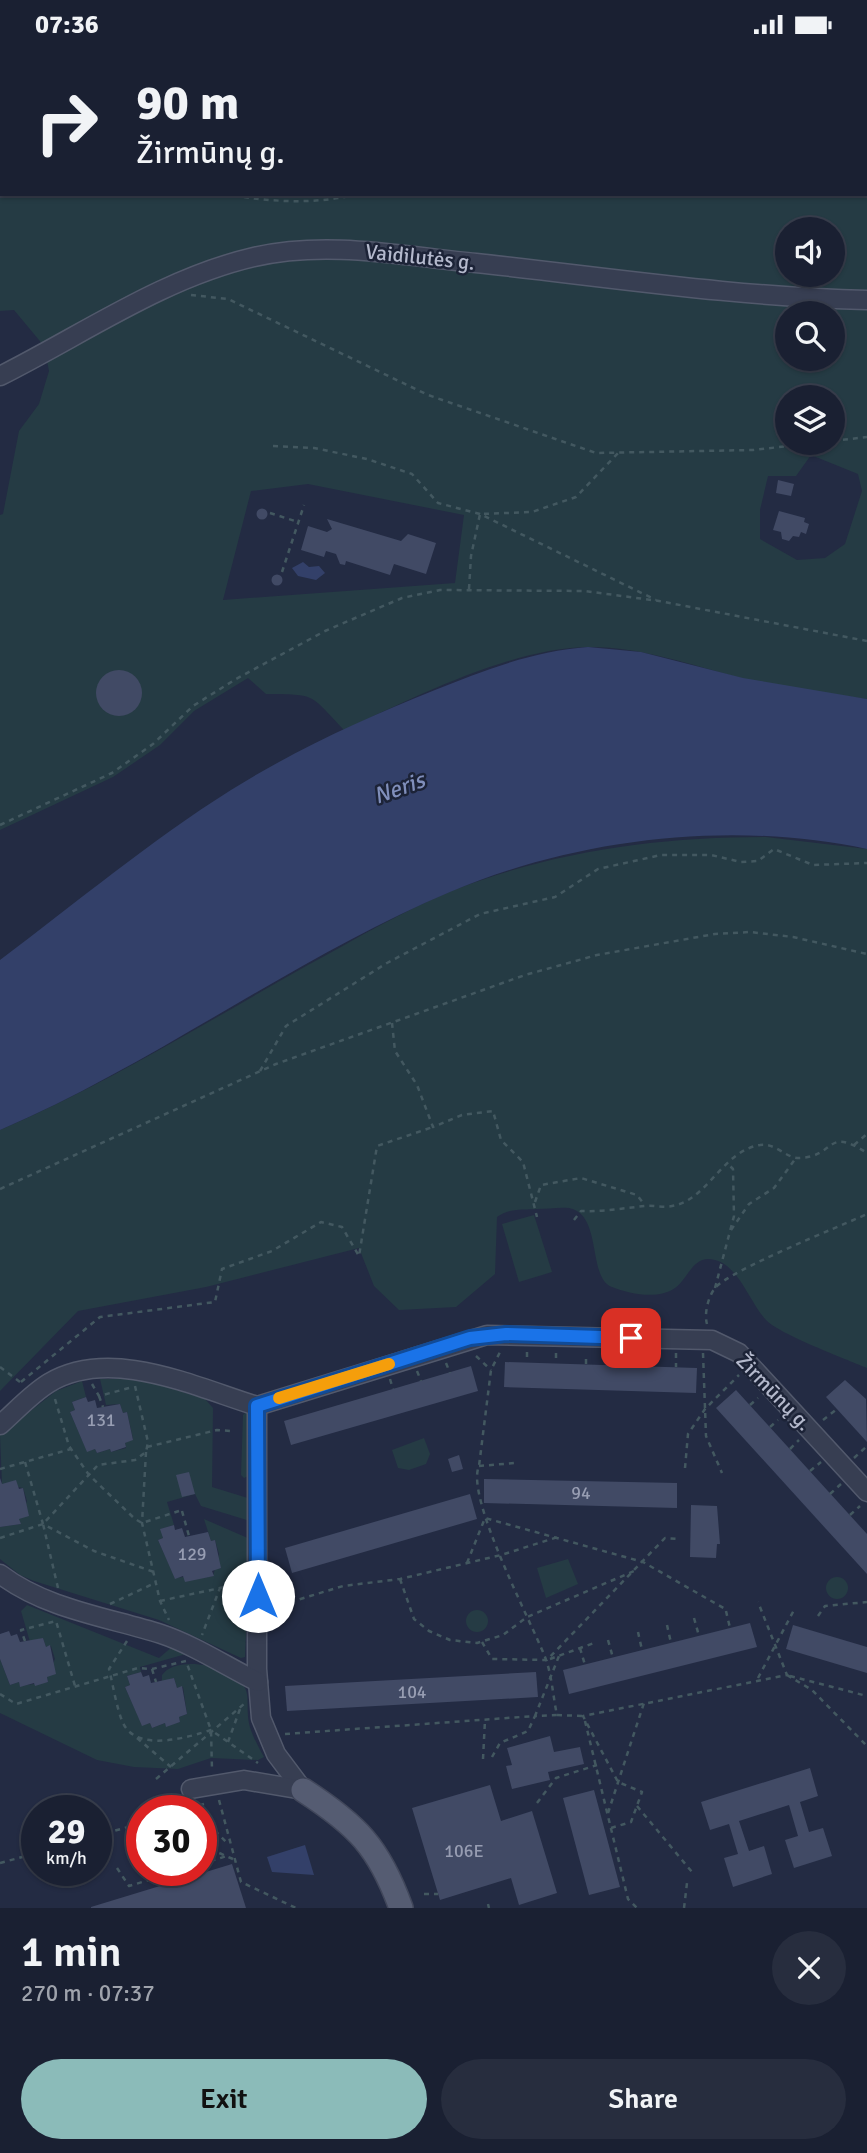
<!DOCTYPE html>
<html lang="en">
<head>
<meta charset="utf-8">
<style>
  body { margin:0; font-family:Signika,sans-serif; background:#272d3e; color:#f1f3f6; height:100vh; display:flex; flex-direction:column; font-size:26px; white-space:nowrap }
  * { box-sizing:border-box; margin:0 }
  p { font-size:23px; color:#9fa3ac }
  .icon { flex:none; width:38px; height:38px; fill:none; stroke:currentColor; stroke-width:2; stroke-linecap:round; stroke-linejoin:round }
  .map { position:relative; height:1859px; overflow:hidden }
  .sheet { display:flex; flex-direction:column; background:#1a2032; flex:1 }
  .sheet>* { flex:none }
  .guide { position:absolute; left:0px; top:0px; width:868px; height:147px; box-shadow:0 2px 5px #0004,0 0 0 2px #383e4d; background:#1a2032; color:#f1f3f6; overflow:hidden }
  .buttons { position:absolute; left:775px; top:168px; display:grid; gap:14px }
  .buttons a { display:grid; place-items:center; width:70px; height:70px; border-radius:50%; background:#1a2032; box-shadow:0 2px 5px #0004,0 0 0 2px #383e4d; font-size:35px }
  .speed { position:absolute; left:21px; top:1746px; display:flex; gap:14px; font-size:35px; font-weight:700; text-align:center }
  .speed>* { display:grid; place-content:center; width:91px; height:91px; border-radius:50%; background:#1a2032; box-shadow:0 2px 5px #0004,0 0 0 2px #383e4d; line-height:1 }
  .speed small { font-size:18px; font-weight:400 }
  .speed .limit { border:10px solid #d22; background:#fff; color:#111 }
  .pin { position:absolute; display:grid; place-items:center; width:60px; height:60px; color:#fff; margin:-30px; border-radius:14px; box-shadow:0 4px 10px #0006 }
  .me { position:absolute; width:77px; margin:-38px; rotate:0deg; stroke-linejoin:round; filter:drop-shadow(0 0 5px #0008) }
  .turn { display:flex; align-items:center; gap:24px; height:147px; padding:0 21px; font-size:32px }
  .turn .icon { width:91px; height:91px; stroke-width:2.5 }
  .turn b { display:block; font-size:49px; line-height:60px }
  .round { display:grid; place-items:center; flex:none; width:74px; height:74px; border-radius:37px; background:#272d3e }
  .headline { display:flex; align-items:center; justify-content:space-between; height:119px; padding:0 21px }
  h1 { font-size:42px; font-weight:600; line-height:52px }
  .action { display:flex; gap:14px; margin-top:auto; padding:14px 21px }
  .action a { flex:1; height:80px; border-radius:42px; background:#8bbbb9; color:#111; font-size:28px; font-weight:600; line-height:80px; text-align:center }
  .action a+a { background:#272d3e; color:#f1f3f6 }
  .status { display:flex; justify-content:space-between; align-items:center; height:49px; padding:0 35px; background:#1a2032; direction:ltr }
  .status svg { height:19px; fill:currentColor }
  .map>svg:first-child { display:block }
  .green { fill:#253b44; fill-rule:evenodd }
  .water { fill:#334069 }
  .building { fill:#414a65 }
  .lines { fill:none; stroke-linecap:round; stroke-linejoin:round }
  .minor-casing { stroke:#52596c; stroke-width:21 }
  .major-casing { stroke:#41475b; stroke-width:26 }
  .path { stroke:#435860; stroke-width:2.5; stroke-dasharray:5 5; stroke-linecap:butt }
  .minor { stroke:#373e52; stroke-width:18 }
  .major { stroke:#555c72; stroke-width:23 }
  .route-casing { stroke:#114b97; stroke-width:18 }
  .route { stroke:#1a73e8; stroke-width:12 }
  .slow { stroke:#f59e0b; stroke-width:12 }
  .labels { text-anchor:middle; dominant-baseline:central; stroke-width:5; stroke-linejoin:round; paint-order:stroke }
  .number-label { font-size:18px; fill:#979db2 }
  .street-label { font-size:21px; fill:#b4b9cc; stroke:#1c2337 }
  .water-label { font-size:23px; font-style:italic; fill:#808fbb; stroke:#1c2337 }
</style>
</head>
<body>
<div class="status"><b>07:36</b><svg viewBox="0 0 49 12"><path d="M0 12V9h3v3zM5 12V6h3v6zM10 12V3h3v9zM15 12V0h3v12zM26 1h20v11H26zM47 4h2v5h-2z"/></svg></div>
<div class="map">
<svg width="867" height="1859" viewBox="0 0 867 1859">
  <rect width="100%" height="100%" fill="#232b43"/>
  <g class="green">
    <path d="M 0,0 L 819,2 L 2,2 L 2,145 L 866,145 L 867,24 L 867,650 C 825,644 782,639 741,629 C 691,616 642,598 590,598 C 513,598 413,649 344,681 C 308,643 317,646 266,645 L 248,629 L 194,662 L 160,696 L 113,728 L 0,781 L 0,466 L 3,465 L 19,382 L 39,355 L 49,322 L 44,297 L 14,261 L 0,262 ZM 788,180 L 833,180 L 833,226 L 788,226 ZM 788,264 L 833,264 L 833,310 L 788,310 ZM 788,348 L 833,348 L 833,394 L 788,394 ZM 811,406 L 858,425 L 862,442 L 845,495 L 825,509 L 797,511 L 760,490 L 760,461 L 768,427 L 796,427 ZM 308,435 L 464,466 L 455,534 L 223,551 L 251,442 Z"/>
    <path d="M 766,788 L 867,800 L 867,1319 C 846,1310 779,1285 766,1271 C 750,1254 739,1217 715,1211 C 693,1205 689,1229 675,1239 C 658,1251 630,1245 612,1238 C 587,1229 603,1165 569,1159 C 559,1158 547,1160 537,1160 C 522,1161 509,1159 497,1168 L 495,1225 L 456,1258 L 399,1261 L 374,1237 L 359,1199 L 206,1238 L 78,1262 L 0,1342 L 0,1081 C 107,1035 207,973 308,916 C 356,890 404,861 454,841 C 555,802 658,788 766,788 Z"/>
    <path d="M 534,1166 L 552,1223 L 519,1233 L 502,1175 Z"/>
    <path d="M 100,1330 L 141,1330 L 205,1350 L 213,1359 L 212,1438 L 251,1450 L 250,1472 L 201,1457 L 195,1445 L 167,1453 L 174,1476 L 161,1480 L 163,1489 L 158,1491 L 175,1529 C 190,1526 199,1531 213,1527 L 219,1505 L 215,1491 L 211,1492 L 204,1470 L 250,1490 L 245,1608 L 241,1609 L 159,1571 L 34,1532 L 20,1526 L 0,1510 L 0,1478 L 20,1475 L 19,1470 L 27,1452 L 23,1439 L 2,1435 L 0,1386 L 56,1342 L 82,1332 L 86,1348 L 72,1353 L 75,1361 L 70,1363 L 87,1402 L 95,1400 L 97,1404 L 110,1400 L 111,1403 L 126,1399 L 125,1394 L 133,1390 L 127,1363 L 123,1364 L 120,1355 L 106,1356 Z"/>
    <path d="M 246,1363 L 249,1363 L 250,1426 L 244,1429 L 241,1426 L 243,1366 Z"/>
    <path d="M 424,1389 L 430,1405 L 426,1415 L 409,1421 L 398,1419 L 392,1401 Z"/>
    <path d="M 568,1510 L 578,1535 L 546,1549 L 537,1519 Z"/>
    <circle cx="837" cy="1539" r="11"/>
    <path d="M 27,1556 L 159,1609 L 173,1597 L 186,1605 L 140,1618 L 141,1623 L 127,1627 L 130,1636 L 125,1638 L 142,1676 L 150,1674 L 152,1679 L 165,1674 L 166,1677 L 180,1673 L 179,1668 L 187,1665 L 183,1638 L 177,1639 L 174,1629 L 162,1633 L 162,1626 C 177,1604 236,1618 245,1639 C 249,1647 247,1658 248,1667 C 249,1682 257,1695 264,1708 L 258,1711 L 211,1709 L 178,1720 L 134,1718 L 97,1711 L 0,1664 L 0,1610 L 10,1636 L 19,1633 L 20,1637 L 48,1633 L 47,1628 L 55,1610 L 51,1597 L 46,1598 L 43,1589 L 30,1593 L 21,1562 Z"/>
    <circle cx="477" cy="1572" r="11"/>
  </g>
  <g class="water">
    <path d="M 303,513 L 309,518 L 319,517 L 325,524 L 316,531 L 298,527 L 292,519 Z"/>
    <path d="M 588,598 L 641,603 L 743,629 L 867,650 L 867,800 C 732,771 577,789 450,843 C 294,909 156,1014 0,1081 L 0,911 C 76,854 150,792 231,741 C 295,701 365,669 435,641 C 484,621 534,602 588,598 Z"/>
    <path d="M 305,1796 L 314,1826 L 272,1823 L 267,1808 Z"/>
  </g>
  <g class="building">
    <path d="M 778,431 L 794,435 L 791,447 L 776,444 Z"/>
    <circle cx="262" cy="465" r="5.5"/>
    <path d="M 779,462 L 805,469 L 804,473 L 809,475 L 806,485 L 801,483 L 799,488 L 793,487 L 789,492 L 782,490 L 781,483 L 773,481 Z"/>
    <path d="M 327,470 L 401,492 L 408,485 L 436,494 L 426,525 L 394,515 L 390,526 L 346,512 L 345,516 L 340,515 L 336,505 L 326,502 L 324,508 L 301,501 L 308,477 L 327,483 L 332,480 Z"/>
    <circle cx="277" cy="531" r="5.5"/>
    <circle cx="119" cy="644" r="23"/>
    <path d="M 505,1313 L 697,1319 L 696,1344 L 504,1338 Z"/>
    <path d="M 471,1317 L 478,1342 L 291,1396 L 284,1372 Z"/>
    <path d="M 845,1331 L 866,1350 L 867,1393 L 826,1348 Z"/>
    <path d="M 736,1341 L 867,1485 L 867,1525 L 716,1359 Z"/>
    <path d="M 86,1348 L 88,1353 L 95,1351 L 97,1359 L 120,1355 L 123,1364 L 127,1363 L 133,1391 L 125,1394 L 126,1398 L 111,1403 L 110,1400 L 97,1404 L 95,1400 L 87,1403 L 70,1363 L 75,1361 L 72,1353 Z"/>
    <path d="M 459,1406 L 463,1420 L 452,1423 L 448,1410 Z"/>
    <path d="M 189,1423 L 195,1445 L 182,1448 L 176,1426 Z"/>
    <path d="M 0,1429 L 2,1435 L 16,1431 L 19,1440 L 23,1439 L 29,1467 L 19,1470 L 21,1475 L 0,1478 Z"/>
    <path d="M 484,1430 L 677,1434 L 677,1459 L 484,1454 Z"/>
    <path d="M 470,1445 L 477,1470 L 292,1524 L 285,1499 Z"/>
    <path d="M 691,1456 L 717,1457 L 720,1495 L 717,1495 L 716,1509 L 690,1508 Z"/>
    <path d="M 174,1476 L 175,1481 L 182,1479 L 185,1488 L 208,1483 L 211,1492 L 215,1491 L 221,1519 L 212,1522 L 214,1527 L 185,1533 L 183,1527 L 175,1530 L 158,1491 L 163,1489 L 160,1480 Z"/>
    <path d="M 750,1574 L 757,1598 L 569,1645 L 563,1621 Z"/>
    <path d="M 793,1576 L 867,1598 L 867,1624 L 786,1600 Z"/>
    <path d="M 9,1582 L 11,1587 L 17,1585 L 20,1593 L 43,1589 L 46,1598 L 50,1596 L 56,1625 L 47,1628 L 48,1633 L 35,1637 L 34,1634 L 20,1638 L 19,1633 L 10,1636 L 0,1610 L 0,1585 Z"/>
    <path d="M 141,1623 L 143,1628 L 149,1626 L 151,1634 L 174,1629 L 177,1639 L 182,1637 L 187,1665 L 179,1668 L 180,1673 L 166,1678 L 165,1674 L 152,1679 L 150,1674 L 142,1677 L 125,1638 L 130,1636 L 127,1627 Z"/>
    <path d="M 536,1623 L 538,1648 L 287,1662 L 285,1637 Z"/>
    <path d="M 550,1687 L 554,1703 L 580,1698 L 584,1715 L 548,1723 L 550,1731 L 512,1740 L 506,1717 L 512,1716 L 507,1699 Z"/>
    <path d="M 810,1719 L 818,1747 L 800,1753 L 809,1783 L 823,1779 L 832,1807 L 794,1819 L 785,1791 L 798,1787 L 789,1756 L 739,1772 L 749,1802 L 764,1797 L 772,1825 L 733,1838 L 724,1809 L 738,1805 L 729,1775 L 710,1781 L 701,1753 Z"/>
    <path d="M 490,1736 L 501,1772 L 532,1762 L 557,1844 L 519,1856 L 511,1829 L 440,1851 L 412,1759 Z"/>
    <path d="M 594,1741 L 620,1838 L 589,1846 L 563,1749 Z"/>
    <path d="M 232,1815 L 246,1859 L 91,1859 L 91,1858 Z"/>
  </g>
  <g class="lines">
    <g class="minor-casing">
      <g id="minor">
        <path d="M 766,0 L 770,2"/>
        <path d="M 866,46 L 867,47"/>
        <path d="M 0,327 C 82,286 163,229 254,208 C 327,191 403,207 476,214 C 606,228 736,248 867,251"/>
        <path d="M 257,1357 L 487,1286 L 712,1291 L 739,1304 L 867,1443"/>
        <path d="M 257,1357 L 257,1620 L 261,1669 L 276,1705 L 303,1741"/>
        <path d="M 0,1376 C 16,1362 31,1345 49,1334 C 111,1297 195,1338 257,1357"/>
        <path d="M 0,1525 C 46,1560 107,1568 161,1585 C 194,1596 226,1617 258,1633"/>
        <path d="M 191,1740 L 244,1731 L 303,1741"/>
      </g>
    </g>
    <g class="major-casing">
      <path id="major" d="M 303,1741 C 357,1776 379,1798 401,1859"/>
    </g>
    <g class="path">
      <path d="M 399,0 L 403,2"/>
      <path d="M 234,2 L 235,0"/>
      <path d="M 747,2 L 748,0"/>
      <path d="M 0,83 L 2,84"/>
      <path d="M 224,145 C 271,153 313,156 359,145"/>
      <path d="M 191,246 L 228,250 L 428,346 L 596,404 L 753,401 L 815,394"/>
      <path d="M 833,392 L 867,388"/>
      <path d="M 273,397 L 314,399 L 367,410 L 412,425 L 438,454 L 480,465 L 656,551"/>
      <path d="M 270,464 L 298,473"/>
      <path d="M 282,523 L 304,456"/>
      <path d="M 469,540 L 471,507 L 480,465 L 532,463 L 576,448 L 619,403"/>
      <path d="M 0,776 L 112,724 L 153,695 L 193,657 L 236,630 L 325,582 L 402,549 L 440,541 L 585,542 L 659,552 L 867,592"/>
      <path d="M 392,974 L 395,1002 L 417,1036 L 433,1078 L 462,1066 L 493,1062 L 501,1091 L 523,1113 L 537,1168"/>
      <path d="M 260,1022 L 286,977 L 387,914 L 480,865 L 555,848 L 598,820 L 661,806 L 711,806 L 741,813 L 758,812 L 774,800 L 813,816 L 867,814"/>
      <path d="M 854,1096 L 867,1085"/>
      <path d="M 0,1140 L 276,1015 L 525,926 L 597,906 L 715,885 L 750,883 L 793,888 L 867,905"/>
      <path d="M 535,1153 L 541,1136 L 581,1129 L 637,1146 L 644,1155"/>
      <path d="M 574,1171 L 581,1162 C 603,1163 624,1159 645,1157 C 654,1156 664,1159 672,1157 C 708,1151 722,1102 760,1096 C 775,1093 786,1110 800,1109 C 837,1107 825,1077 867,1104"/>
      <path d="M 731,1181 L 749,1155 L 774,1139 L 796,1109"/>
      <path d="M 715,1239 L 734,1167 L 733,1120 L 727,1114"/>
      <path d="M 707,1275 C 704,1265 708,1248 715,1239 C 730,1221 839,1178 867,1165"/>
      <path d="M 527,1303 L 527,1313"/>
      <path d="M 646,1303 L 646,1317"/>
      <path d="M 556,1304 L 556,1314"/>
      <path d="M 676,1304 L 676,1318"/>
      <path d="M 703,1304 L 706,1387 L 722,1424"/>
      <path d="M 476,1307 L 491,1321"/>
      <path d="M 446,1314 L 450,1324"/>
      <path d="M 586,1315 L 586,1305"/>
      <path d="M 615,1316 L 615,1305"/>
      <path d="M 0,1318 L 20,1333"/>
      <path d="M 417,1322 L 421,1332"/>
      <path d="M 390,1330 L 393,1340"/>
      <path d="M 21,1333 L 100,1268 L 215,1253 L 222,1220 L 272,1202 L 321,1173 L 342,1178 L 359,1207 L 377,1097 L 433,1078"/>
      <path d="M 92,1335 L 99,1347 L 133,1338"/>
      <path d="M 99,1347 L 103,1358"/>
      <path d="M 55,1350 L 69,1397 L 89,1426 L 135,1470 L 142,1474 L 179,1462"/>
      <path d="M 750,1356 L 758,1349"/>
      <path d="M 823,1371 L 837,1360"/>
      <path d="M 770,1378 L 778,1371"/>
      <path d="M 147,1398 L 217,1381 L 230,1382"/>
      <path d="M 790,1400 L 799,1391"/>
      <path d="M 146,1403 L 142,1474 L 160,1552 L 169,1571"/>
      <path d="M 854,1409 L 867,1397"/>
      <path d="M 25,1413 L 43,1475 L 94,1502 L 154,1523"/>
      <path d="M 479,1417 L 515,1414"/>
      <path d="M 685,1419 L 688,1385 L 705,1360 L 739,1326"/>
      <path d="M 0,1420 L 71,1400"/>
      <path d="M 810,1422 L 821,1413"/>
      <path d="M 830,1445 L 841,1435"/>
      <path d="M 182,1462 L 189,1487"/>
      <path d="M 850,1466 L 860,1457"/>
      <path d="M 0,1489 L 43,1475"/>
      <path d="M 467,1514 L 485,1469 L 643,1513 L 727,1561"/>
      <path d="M 400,1530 L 414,1570 L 429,1582 L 450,1591 L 477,1594 L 503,1586 L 527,1568 L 634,1522"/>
      <path d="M 58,1539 L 43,1475 L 98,1416 L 135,1411 L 146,1403 L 148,1393 L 135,1337"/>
      <path d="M 220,1539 L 241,1534"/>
      <path d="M 160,1552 L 220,1539 L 202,1586"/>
      <path d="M 110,1555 L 155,1534"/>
      <path d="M 271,1559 L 343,1537 L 400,1530 L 501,1506 L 558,1488"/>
      <path d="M 726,1562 L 730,1579"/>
      <path d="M 818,1567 L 825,1557 L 867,1553"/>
      <path d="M 694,1569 L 699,1587"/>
      <path d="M 667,1576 L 671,1594"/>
      <path d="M 638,1583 L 642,1601"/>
      <path d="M 608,1591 L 613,1609"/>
      <path d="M 25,1592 L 21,1581 L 56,1572 L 75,1637"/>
      <path d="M 127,1592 L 109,1620 C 113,1635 118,1669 126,1679 C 143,1702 189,1688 211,1681 L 258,1714"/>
      <path d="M 482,1593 L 492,1610 L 547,1611 L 665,1489 L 679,1490"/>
      <path d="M 580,1599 L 585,1616"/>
      <path d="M 550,1610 L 594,1594"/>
      <path d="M 152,1620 L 156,1633"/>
      <path d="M 787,1626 L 812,1641 L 867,1697"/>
      <path d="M 790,1627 L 867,1647"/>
      <path d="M 758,1629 L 794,1561"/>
      <path d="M 0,1645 L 16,1655 L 138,1619 L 152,1620 L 186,1612 L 211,1681 L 212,1721"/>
      <path d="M 557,1666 L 582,1667"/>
      <path d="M 585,1672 L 628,1850 L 637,1859"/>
      <path d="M 285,1685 L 535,1667 L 559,1607"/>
      <path d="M 137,1689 L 171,1718"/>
      <path d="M 228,1693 L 240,1660"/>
      <path d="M 492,1708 L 500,1694 L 528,1682 L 535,1667 L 557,1666 C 553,1648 552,1626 545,1608 C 531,1572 465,1448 479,1417 L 491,1321 L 501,1301"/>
      <path d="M 483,1710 L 485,1671"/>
      <path d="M 156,1730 L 244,1655"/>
      <path d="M 219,1751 L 241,1833 L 296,1859"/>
      <path d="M 537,1754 L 556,1729 L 597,1716"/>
      <path d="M 637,1757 L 692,1823"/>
      <path d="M 180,1762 L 204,1755"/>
      <path d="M 608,1764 L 644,1654"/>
      <path d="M 201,1767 L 228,1795"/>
      <path d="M 611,1779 L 631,1773 L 642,1743 L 618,1733 L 583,1667 L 787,1626 L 758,1553"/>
      <path d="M 96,1787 L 142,1774"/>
      <path d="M 201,1796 L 233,1810"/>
      <path d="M 0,1814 L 37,1804"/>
      <path d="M 201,1815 L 227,1807"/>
      <path d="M 117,1819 L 129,1837 L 179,1822"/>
      <path d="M 424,1845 L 438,1845"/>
      <path d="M 488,1855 L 489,1859"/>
      <path d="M 684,1859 L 687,1834"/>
    </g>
    <use href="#minor" class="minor"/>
    <use href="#major" class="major"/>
  </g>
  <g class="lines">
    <g class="route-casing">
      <path id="route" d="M 258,1547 L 257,1357 L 470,1289 L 506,1285 L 631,1289"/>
    </g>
    <use href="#route" class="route"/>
    <path class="slow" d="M 279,1349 L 389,1315"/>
  </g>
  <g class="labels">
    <g class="number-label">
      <text x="101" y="1371">131</text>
      <text x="581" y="1444">94</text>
      <text x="192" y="1505">129</text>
      <text x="412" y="1643">104</text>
      <text x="464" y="1802">106E</text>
    </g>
    <g class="street-label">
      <text transform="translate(420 208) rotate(6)">Vaidilutės g.</text>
      <text transform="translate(774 1343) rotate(46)">Žirmūnų g.</text>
    </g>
    <g class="water-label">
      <text transform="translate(399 739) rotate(-20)">Neris</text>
    </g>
  </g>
</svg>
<div class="buttons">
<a><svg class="icon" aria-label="sound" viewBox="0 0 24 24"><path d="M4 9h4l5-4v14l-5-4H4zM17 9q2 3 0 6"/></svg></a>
<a><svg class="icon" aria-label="search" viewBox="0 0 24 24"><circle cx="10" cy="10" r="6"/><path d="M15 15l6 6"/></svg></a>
<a><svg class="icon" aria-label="layers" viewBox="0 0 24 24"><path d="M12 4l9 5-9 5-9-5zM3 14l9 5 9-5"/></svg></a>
</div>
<div class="speed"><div>29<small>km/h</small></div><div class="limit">30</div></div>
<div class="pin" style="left:631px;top:1289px;background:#d93025"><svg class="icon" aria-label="arrive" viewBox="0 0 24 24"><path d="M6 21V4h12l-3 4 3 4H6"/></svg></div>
<svg class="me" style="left:258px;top:1547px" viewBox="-20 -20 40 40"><circle r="19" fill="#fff"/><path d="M0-13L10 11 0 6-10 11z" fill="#1a73e8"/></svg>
<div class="guide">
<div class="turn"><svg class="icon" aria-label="right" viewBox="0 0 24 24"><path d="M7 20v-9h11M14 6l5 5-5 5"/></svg><div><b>90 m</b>Žirmūnų g.</div></div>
</div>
</div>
<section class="sheet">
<div class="headline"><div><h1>1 min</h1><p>270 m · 07:37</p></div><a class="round"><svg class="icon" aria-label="close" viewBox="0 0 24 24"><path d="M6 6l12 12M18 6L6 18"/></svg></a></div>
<div class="action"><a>Exit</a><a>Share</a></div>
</section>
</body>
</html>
